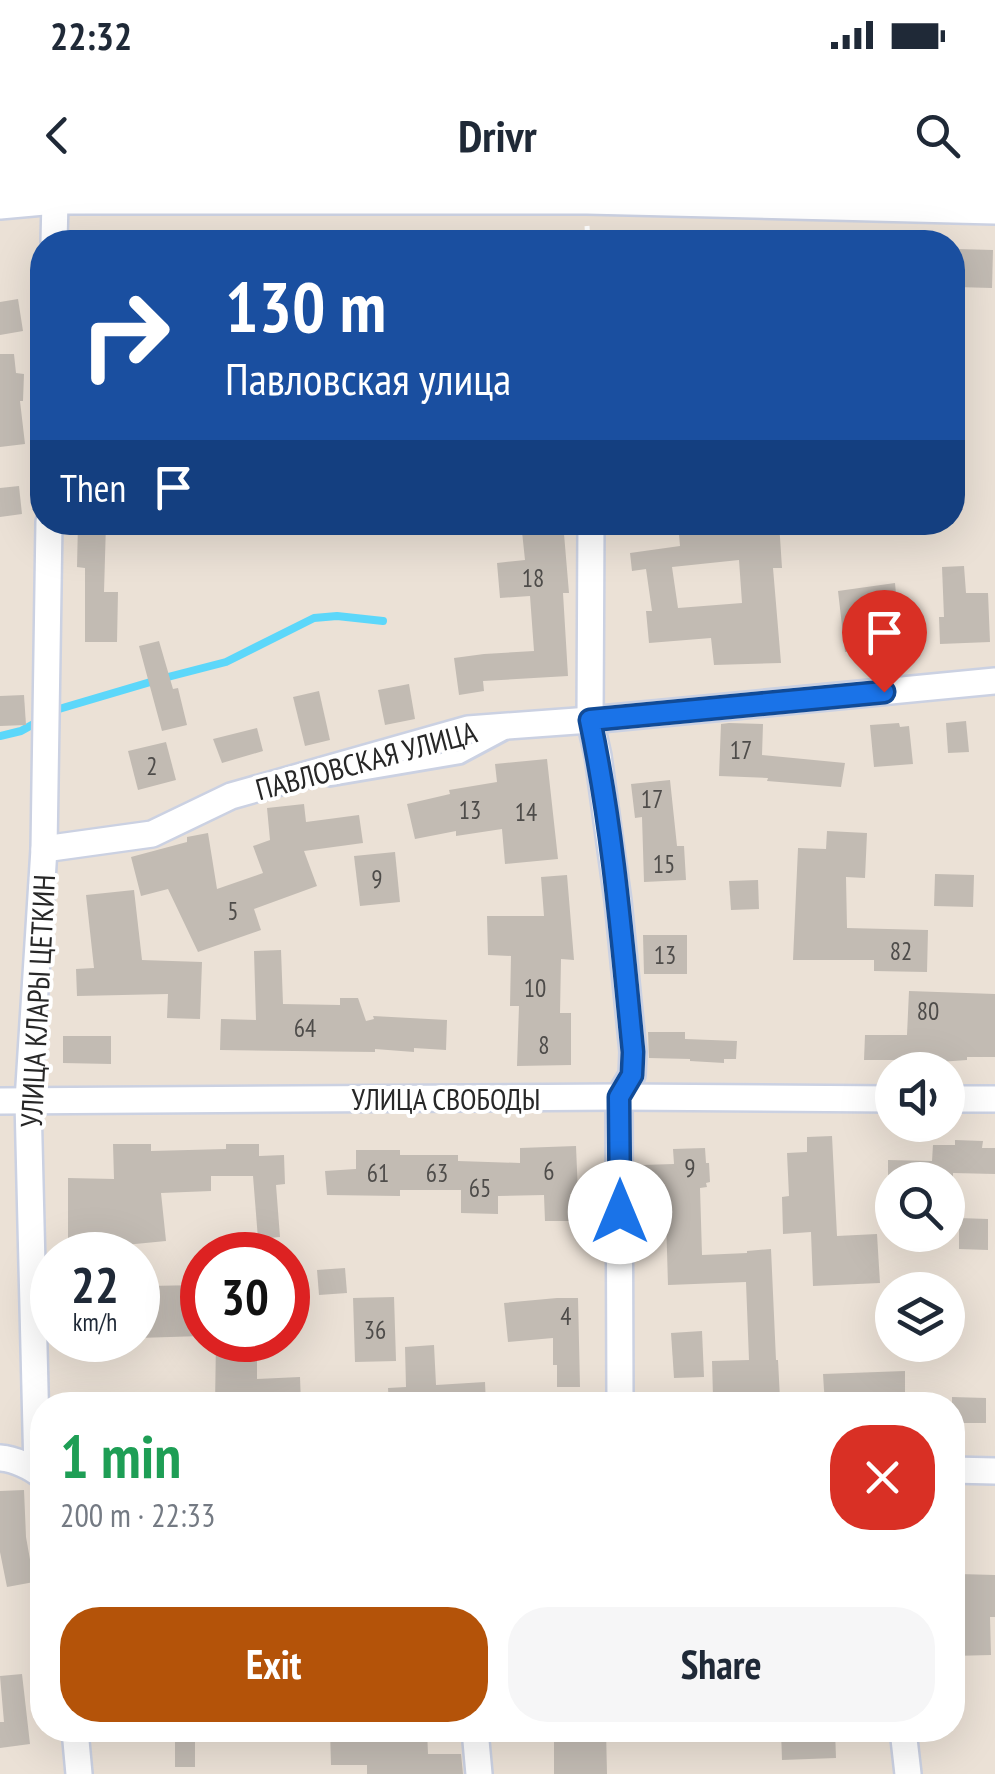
<!DOCTYPE html>
<html lang="en">
<head>
<meta charset="utf-8">
<style>
  body { margin:0; font-family:"PT Sans Narrow",sans-serif; background:#f6f6f7; color:#1f2937; height:100vh; display:flex; flex-direction:column; font-size:38px; white-space:nowrap }
  * { box-sizing:border-box; margin:0 }
  p { font-size:32px; color:#747a83 }
  .icon { flex:none; width:55px; height:55px; fill:none; stroke:currentColor; stroke-width:2; stroke-linecap:round; stroke-linejoin:round }
  .map { position:relative; flex:1; overflow:hidden }
  .panel { position:absolute; left:30px; top:1192px; width:935px; height:350px; display:flex; flex-direction:column; background:#fff; border-radius:40px; box-shadow:0 10px 40px #0002 }
  .panel>* { flex:none }
  .banner { position:absolute; left:30px; top:30px; width:935px; height:305px; border-radius:40px; box-shadow:0 10px 40px #0002; background:#1a4fa0; color:#fff; overflow:hidden }
  .controls { position:absolute; left:875px; top:852px; display:grid; gap:20px }
  .controls a { display:grid; place-items:center; width:90px; height:90px; border-radius:50%; background:#fff; box-shadow:0 10px 40px #0002; font-size:50px }
  .speed { position:absolute; left:30px; top:1032px; display:flex; gap:20px; font-size:50px; font-weight:700; text-align:center }
  .speed>* { display:grid; place-content:center; width:130px; height:130px; border-radius:50%; background:#fff; box-shadow:0 10px 40px #0002; line-height:1 }
  .speed small { font-size:25px; font-weight:400 }
  .speed .limit { border:15px solid #d22; background:#fff; color:#111 }
  .pin { position:absolute; display:grid; place-items:center; width:85px; height:85px; color:#fff; margin:-102px -42px; border-radius:50% 50% 50% 0; rotate:-45deg; box-shadow:0 0 10px #0007 }
  .pin .icon { rotate:45deg }
  .me { position:absolute; width:110px; margin:-55px; rotate:0deg; stroke-linejoin:round; filter:drop-shadow(0 0 8px #0008) }
  .turn { display:flex; align-items:center; gap:35px; height:210px; padding:0 30px; font-size:45px }
  .turn .icon { width:130px; height:130px; stroke-width:2.5 }
  .turn b { display:block; font-size:70px; line-height:85px }
  .then { display:flex; align-items:center; height:95px; padding:0 30px; background:#0003; gap:20px; font-size:38px }
  .round { display:grid; place-items:center; flex:none; width:105px; height:105px; border-radius:40px; background:#f6f6f7 }
  .head { display:flex; align-items:center; justify-content:space-between; height:170px; padding:0 30px }
  h1 { font-size:60px; font-weight:700; line-height:75px; color:#1e9e55 }
  .primary-button { display:flex; gap:20px; margin-top:auto; padding:20px 30px }
  .primary-button a { flex:1; height:115px; border-radius:40px; background:#b45309; color:#fff; font-size:40px; font-weight:700; line-height:115px; text-align:center }
  .primary-button a+a { background:#f6f6f7; color:#1f2937 }
  .status { display:flex; justify-content:space-between; align-items:center; height:70px; padding:0 50px; background:#fff; direction:ltr }
  .status svg { height:28px; fill:currentColor }
  header { display:flex; justify-content:space-between; align-items:center; height:130px; padding:0 30px; background:#fff; font-size:45px; font-weight:700 }
  .map>svg:first-child { display:block }
  .lines { fill:none; stroke-linecap:round; stroke-linejoin:round }
  .stream { stroke:#5cd7fa; stroke-width:8 }
  .building { fill:#c2bbb3; fill-rule:evenodd }
  .lane-casing { stroke:#cbd1e2; stroke-width:18 }
  .street-casing { stroke:#cbd1e2; stroke-width:30 }
  .path { stroke:#fff; stroke-width:5; stroke-dasharray:8 5; stroke-linecap:butt }
  .lane { stroke:#fff; stroke-width:12 }
  .street { stroke:#fff; stroke-width:25 }
  .route-casing { stroke:#114b97; stroke-width:25 }
  .route { stroke:#1a73e8; stroke-width:18 }
  .labels { text-anchor:middle; dominant-baseline:central; stroke-width:8; stroke-linejoin:round; paint-order:stroke }
  .number-label { font-size:25px; fill:#4e4c4a }
  .street-label { font-size:30px; fill:#272727; stroke:#fff }
</style>
</head>
<body>
<div class="status"><b>22:32</b><svg viewBox="0 0 49 12"><path d="M0 12V9h3v3zM5 12V6h3v6zM10 12V3h3v9zM15 12V0h3v12zM26 1h20v11H26zM47 4h2v5h-2z"/></svg></div>
<header><svg class="icon" aria-label="back" viewBox="0 0 24 24"><path d="M15 5l-7 7 7 7"/></svg>Drivr<svg class="icon" aria-label="search" viewBox="0 0 24 24"><circle cx="10" cy="10" r="6"/><path d="M15 15l6 6"/></svg></header>
<div class="map">
<svg width="995" height="1574" viewBox="0 0 995 1574">
  <rect width="100%" height="100%" fill="#ebe1d6"/>
  <g class="lines">
    <g class="stream">
      <path d="M 51,514 L 59,509 L 164,478 L 226,462 L 314,418 L 337,416 L 383,421"/>
      <path d="M 0,536 L 21,531 L 39,521"/>
    </g>
  </g>
  <g class="building">
    <path d="M 957,49 L 993,50 L 992,88 L 956,87 Z"/>
    <path d="M 18,99 L 23,131 L 0,135 L 0,102 Z"/>
    <path d="M 0,154 L 14,154 L 16,173 L 24,174 L 23,201 L 20,201 L 25,244 L 0,247 Z"/>
    <path d="M 19,286 L 22,314 L 0,317 L 0,288 Z"/>
    <path d="M 78,322 L 106,323 L 104,392 L 118,392 L 117,442 L 85,442 L 85,368 L 77,367 Z"/>
    <path d="M 521,322 L 563,322 L 569,393 L 563,393 L 568,476 L 483,481 L 484,491 L 459,495 L 454,458 L 484,454 L 534,451 L 530,396 L 500,398 L 497,363 L 525,360 Z"/>
    <path d="M 678,322 L 779,322 L 782,368 L 773,368 L 781,463 L 714,465 L 711,438 L 649,443 L 646,411 L 652,411 L 646,369 L 632,371 L 630,353 L 680,346 ZM 739,360 L 742,403 L 678,408 L 672,367 Z"/>
    <path d="M 964,366 L 966,393 L 988,393 L 990,442 L 940,444 L 939,417 L 944,417 L 942,367 Z"/>
    <path d="M 895,383 L 898,417 L 893,418 L 896,448 L 845,452 L 838,391 Z"/>
    <path d="M 159,441 L 173,489 L 178,488 L 187,525 L 162,531 L 139,446 Z"/>
    <path d="M 409,484 L 415,519 L 385,525 L 378,490 Z"/>
    <path d="M 319,491 L 330,540 L 305,546 L 293,497 Z"/>
    <path d="M 24,495 L 26,525 L 0,526 L 0,496 Z"/>
    <path d="M 966,521 L 969,552 L 948,553 L 946,523 Z"/>
    <path d="M 729,523 L 763,524 L 762,555 L 845,563 L 841,587 L 767,581 L 768,578 L 719,576 L 721,524 Z"/>
    <path d="M 899,523 L 900,527 L 909,526 L 913,564 L 874,567 L 870,525 Z"/>
    <path d="M 257,528 L 263,551 L 222,563 L 213,539 Z"/>
    <path d="M 166,542 L 176,580 L 138,590 L 128,551 Z"/>
    <path d="M 547,559 L 558,659 L 505,664 L 502,629 L 456,636 L 456,631 L 415,639 L 407,604 L 450,594 L 449,590 L 497,582 L 495,564 Z"/>
    <path d="M 670,580 L 677,646 L 684,646 L 686,680 L 644,682 L 642,617 L 635,618 L 631,584 Z"/>
    <path d="M 304,604 L 306,622 L 359,615 L 363,643 L 304,651 L 317,686 L 254,709 L 261,730 L 198,752 L 168,689 L 141,696 L 131,657 L 187,642 L 187,637 L 208,633 L 217,689 L 263,673 L 253,646 L 270,640 L 267,608 Z"/>
    <path d="M 827,631 L 867,633 L 865,678 L 846,677 L 847,728 L 928,730 L 927,772 L 874,771 L 874,760 L 793,760 L 798,648 L 826,649 Z"/>
    <path d="M 395,652 L 400,702 L 360,706 L 354,656 Z"/>
    <path d="M 935,674 L 974,675 L 973,707 L 934,706 Z"/>
    <path d="M 567,675 L 574,760 L 561,759 L 560,813 L 571,813 L 571,865 L 517,866 L 519,806 L 510,806 L 511,756 L 488,755 L 487,716 L 544,716 L 541,677 Z"/>
    <path d="M 758,680 L 759,709 L 731,710 L 729,681 Z"/>
    <path d="M 134,690 L 142,760 L 202,762 L 200,819 L 167,818 L 168,794 L 77,796 L 76,769 L 94,768 L 86,695 Z"/>
    <path d="M 643,735 L 687,735 L 687,774 L 644,774 Z"/>
    <path d="M 281,750 L 283,804 L 340,805 L 340,798 L 358,798 L 366,821 L 374,819 L 373,816 L 447,820 L 446,850 L 414,848 L 414,852 L 375,849 L 375,852 L 220,850 L 221,819 L 256,820 L 254,751 Z"/>
    <path d="M 909,791 L 995,794 L 995,857 L 967,857 L 967,860 L 912,864 L 911,860 L 864,860 L 865,835 L 907,835 Z"/>
    <path d="M 648,832 L 685,832 L 685,839 L 737,841 L 736,859 L 724,859 L 724,863 L 690,861 L 690,859 L 649,858 Z"/>
    <path d="M 63,836 L 111,836 L 111,864 L 63,863 Z"/>
    <path d="M 832,936 L 837,1036 L 877,1034 L 880,1083 L 813,1086 L 811,1032 L 783,1034 L 782,997 L 789,996 L 787,953 L 807,952 L 807,937 Z"/>
    <path d="M 955,940 L 983,941 L 982,948 L 995,948 L 995,974 L 953,973 L 953,980 L 888,980 L 888,960 L 932,961 L 933,945 L 955,945 Z"/>
    <path d="M 113,944 L 151,944 L 151,951 L 226,949 L 226,944 L 259,944 L 259,956 L 284,955 L 285,984 L 276,985 L 280,1037 L 258,1039 L 253,976 L 211,976 L 211,991 L 161,993 L 166,1041 L 104,1047 L 104,1055 L 68,1055 L 68,978 L 114,979 Z"/>
    <path d="M 576,946 L 578,994 L 570,994 L 572,1021 L 545,1021 L 544,995 L 498,996 L 498,1014 L 461,1013 L 461,990 L 400,990 L 400,996 L 327,995 L 325,971 L 356,969 L 356,950 L 400,950 L 400,955 L 458,955 L 458,961 L 520,963 L 520,948 Z"/>
    <path d="M 705,948 L 706,963 L 709,963 L 710,982 L 706,983 L 707,987 L 700,988 L 702,1055 L 747,1053 L 747,1051 L 771,1049 L 776,1160 L 778,1160 L 780,1199 L 757,1200 L 757,1195 L 713,1197 L 712,1161 L 749,1160 L 746,1082 L 668,1085 L 665,984 L 643,985 L 642,965 L 674,964 L 673,949 Z"/>
    <path d="M 959,1018 L 988,1019 L 988,1050 L 959,1049 Z"/>
    <path d="M 345,1068 L 347,1093 L 319,1095 L 317,1070 Z"/>
    <path d="M 202,1085 L 202,1136 L 138,1138 L 138,1093 L 147,1093 L 147,1086 Z"/>
    <path d="M 394,1097 L 396,1161 L 355,1162 L 353,1098 Z"/>
    <path d="M 557,1098 L 578,1098 L 580,1187 L 557,1187 L 557,1165 L 553,1165 L 553,1138 L 508,1142 L 504,1103 Z"/>
    <path d="M 702,1131 L 704,1177 L 674,1178 L 671,1133 Z"/>
    <path d="M 216,1141 L 257,1141 L 257,1179 L 300,1177 L 301,1205 L 215,1205 Z"/>
    <path d="M 434,1145 L 436,1185 L 485,1182 L 486,1205 L 389,1205 L 388,1188 L 406,1187 L 405,1147 Z"/>
    <path d="M 905,1171 L 905,1203 L 825,1205 L 823,1174 Z"/>
    <path d="M 952,1197 L 986,1198 L 986,1223 L 952,1223 Z"/>
    <path d="M 24,1290 L 26,1337 L 34,1382 L 7,1387 L 0,1352 L 0,1291 Z"/>
    <path d="M 959,1374 L 995,1375 L 995,1417 L 990,1417 L 991,1455 L 952,1456 L 952,1425 L 962,1425 Z"/>
    <path d="M 22,1474 L 30,1544 L 0,1548 L 0,1522 L 4,1522 L 0,1476 Z"/>
    <path d="M 330,1530 L 427,1530 L 428,1554 L 461,1554 L 463,1574 L 367,1574 L 367,1565 L 331,1565 Z"/>
    <path d="M 574,1530 L 606,1530 L 607,1574 L 554,1574 L 554,1539 L 574,1539 Z"/>
    <path d="M 781,1530 L 835,1530 L 836,1558 L 782,1560 Z"/>
    <rect x="175" y="1535" width="20" height="32"/>
  </g>
  <g class="lines">
    <g class="lane-casing">
      <path id="lane" d="M 330,579 L 460,557 L 503,534"/>
    </g>
    <g class="street-casing">
      <g id="street">
        <path d="M 0,6 L 55,1 L 587,1 L 995,11"/>
        <path d="M 54,42 L 55,1"/>
        <path d="M 591,322 L 590,520 L 598,556 L 618,701 L 633,852 L 632,875 L 619,897 L 620,1205"/>
        <path d="M 44,649 L 152,634 L 231,596 L 468,529 L 590,520 L 995,481"/>
        <path d="M 948,899 L 995,899"/>
        <path d="M 0,901 L 619,897 L 892,899"/>
        <path d="M 0,1258 C 14,1259 32,1267 42,1276"/>
        <path d="M 952,1270 L 995,1271"/>
        <path d="M 37,1271 L 28,901 L 44,649 L 49,322"/>
        <path d="M 75,1530 L 79,1574"/>
        <path d="M 475,1530 L 479,1574"/>
        <path d="M 903,1530 L 908,1574"/>
      </g>
    </g>
    <path class="path" d="M 587,26 L 588,42"/>
    <use href="#lane" class="lane"/>
    <use href="#street" class="street"/>
  </g>
  <g class="lines">
    <g class="route-casing">
      <path id="route" d="M 620,1012 L 619,897 L 632,875 L 633,852 C 622,741 613,629 590,520 L 884,492"/>
    </g>
    <use href="#route" class="route"/>
  </g>
  <g class="labels">
    <g class="number-label">
      <text x="533" y="378">18</text>
      <text x="741" y="550">17</text>
      <text x="152" y="566">2</text>
      <text x="652" y="599">17</text>
      <text x="470" y="610">13</text>
      <text x="526" y="612">14</text>
      <text x="664" y="664">15</text>
      <text x="377" y="679">9</text>
      <text x="233" y="711">5</text>
      <text x="901" y="751">82</text>
      <text x="665" y="755">13</text>
      <text x="535" y="788">10</text>
      <text x="928" y="811">80</text>
      <text x="305" y="828">64</text>
      <text x="544" y="845">8</text>
      <text x="690" y="968">9</text>
      <text x="549" y="971">6</text>
      <text x="378" y="973">61</text>
      <text x="437" y="973">63</text>
      <text x="480" y="988">65</text>
      <text x="566" y="1116">4</text>
      <text x="375" y="1130">36</text>
    </g>
    <g class="street-label">
      <text transform="translate(366 560) rotate(-15)">ПАВЛОВСКАЯ УЛИЦА</text>
      <text transform="translate(37 801) rotate(-87)">УЛИЦА КЛАРЫ ЦЕТКИН</text>
      <text x="446" y="898">УЛИЦА СВОБОДЫ</text>
    </g>
  </g>
</svg>
<div class="controls">
<a><svg class="icon" aria-label="sound" viewBox="0 0 24 24"><path d="M4 9h4l5-4v14l-5-4H4zM17 9q2 3 0 6"/></svg></a>
<a><svg class="icon" aria-label="search" viewBox="0 0 24 24"><circle cx="10" cy="10" r="6"/><path d="M15 15l6 6"/></svg></a>
<a><svg class="icon" aria-label="layers" viewBox="0 0 24 24"><path d="M12 4l9 5-9 5-9-5zM3 14l9 5 9-5"/></svg></a>
</div>
<div class="speed"><div>22<small>km/h</small></div><div class="limit">30</div></div>
<div class="pin" style="left:884px;top:492px;background:#d93025"><svg class="icon" aria-label="arrive" viewBox="0 0 24 24"><path d="M6 21V4h12l-3 4 3 4H6"/></svg></div>
<svg class="me" style="left:620px;top:1012px" viewBox="-20 -20 40 40"><circle r="19" fill="#fff"/><path d="M0-13L10 11 0 6-10 11z" fill="#1a73e8"/></svg>
<div class="banner">
<div class="turn"><svg class="icon" aria-label="right" viewBox="0 0 24 24"><path d="M7 20v-9h11M14 6l5 5-5 5"/></svg><div><b>130 m</b>Павловская улица</div></div>
<div class="then">Then<svg class="icon" aria-label="arrive" viewBox="0 0 24 24"><path d="M6 21V4h12l-3 4 3 4H6"/></svg></div>
</div>
<section class="panel">
<div class="head"><div><h1>1 min</h1><p>200 m · 22:33</p></div><a class="round" style="background:#d93025;color:#fff"><svg class="icon" aria-label="close" viewBox="0 0 24 24"><path d="M6 6l12 12M18 6L6 18"/></svg></a></div>
<div class="primary-button"><a>Exit</a><a>Share</a></div>
</section>
</div>
</body>
</html>
